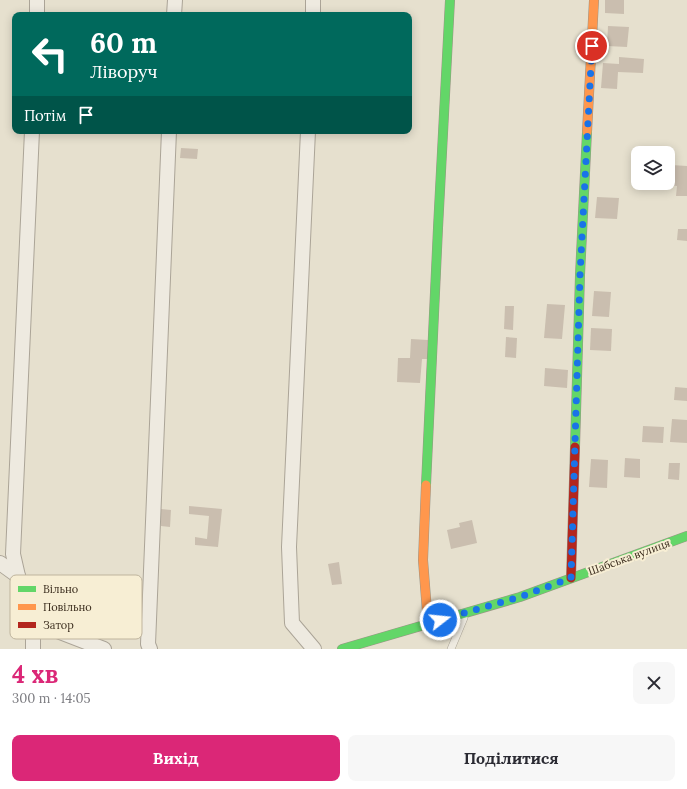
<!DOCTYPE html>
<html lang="uk">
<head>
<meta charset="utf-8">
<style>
  body { margin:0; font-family:Lora,serif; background:#f7f7f7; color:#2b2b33; height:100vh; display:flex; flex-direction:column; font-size:15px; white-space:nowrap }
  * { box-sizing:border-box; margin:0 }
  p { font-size:13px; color:#7c7c81 }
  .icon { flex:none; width:22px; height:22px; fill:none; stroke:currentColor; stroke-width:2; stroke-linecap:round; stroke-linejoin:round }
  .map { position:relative; height:649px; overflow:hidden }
  .side { display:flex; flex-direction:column; background:#fff; flex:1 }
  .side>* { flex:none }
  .guide { position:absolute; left:12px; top:12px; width:400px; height:122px; border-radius:8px; box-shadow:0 2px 10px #0003; background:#00695c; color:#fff; overflow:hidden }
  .tools { position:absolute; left:631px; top:146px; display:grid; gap:8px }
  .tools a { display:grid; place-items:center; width:44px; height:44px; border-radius:8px; background:#fff; box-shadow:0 2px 10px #0003; font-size:20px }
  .pin { position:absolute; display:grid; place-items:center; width:34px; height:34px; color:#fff; margin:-17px; border:2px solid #fff; border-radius:50%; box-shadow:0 1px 4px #0007 }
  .me { position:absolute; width:44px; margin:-22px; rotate:74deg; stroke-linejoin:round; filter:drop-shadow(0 0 3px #0008) }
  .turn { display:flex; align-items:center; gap:14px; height:84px; padding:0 12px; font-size:18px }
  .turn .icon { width:52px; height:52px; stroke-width:2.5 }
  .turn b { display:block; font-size:28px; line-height:34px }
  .then { display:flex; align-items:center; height:38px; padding:0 12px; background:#0003; gap:8px; font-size:15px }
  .round { display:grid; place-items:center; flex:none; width:42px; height:42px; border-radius:8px; background:#f7f7f7 }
  .head { display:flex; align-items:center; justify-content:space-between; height:68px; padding:0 12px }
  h1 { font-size:24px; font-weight:800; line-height:30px; color:#db2777 }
  .button { display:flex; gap:8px; margin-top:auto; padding:8px 12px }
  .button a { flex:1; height:46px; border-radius:8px; background:#db2777; color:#fff; font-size:16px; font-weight:800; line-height:46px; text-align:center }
  .button a+a { background:#f7f7f7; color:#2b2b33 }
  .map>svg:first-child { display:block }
  .building { fill:#cabeaf }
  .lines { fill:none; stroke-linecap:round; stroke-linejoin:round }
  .lane-casing { stroke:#aba497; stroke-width:8 }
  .street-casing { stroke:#aba497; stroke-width:16 }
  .fast-casing { stroke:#9b9486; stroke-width:10 }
  .slow-casing { stroke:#9b9486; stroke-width:10 }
  .jam-casing { stroke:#9b9486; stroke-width:10 }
  .lane { stroke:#eeeae0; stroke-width:7 }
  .street { stroke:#eeeae0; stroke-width:14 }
  .fast { stroke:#63d668; stroke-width:9 }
  .slow { stroke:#ff974d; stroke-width:9 }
  .jam { stroke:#b3261e; stroke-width:9 }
  .route { stroke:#1a73e8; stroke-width:7; stroke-dasharray:0 12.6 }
  .labels { text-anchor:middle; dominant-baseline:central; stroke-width:4; stroke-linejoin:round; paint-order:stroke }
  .street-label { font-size:11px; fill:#3b2d1e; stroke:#f7eed4 }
  .key { fill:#f7eed4; stroke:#bfb49d; stroke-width:1 }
  .key-label { font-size:11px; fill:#3b2d1e }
</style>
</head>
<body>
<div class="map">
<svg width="687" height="649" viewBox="0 0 687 649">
  <rect width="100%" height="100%" fill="#e6e0ce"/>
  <g class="building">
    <path d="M 605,0 L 624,0 L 624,14 L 605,13 Z"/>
    <path d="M 608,26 L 629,27 L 627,47 L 607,46 Z"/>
    <path d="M 619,57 L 644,59 L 643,73 L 618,72 L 617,89 L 601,88 L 603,63 L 619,64 Z"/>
    <path d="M 181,148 L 198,149 L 197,159 L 180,158 Z"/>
    <path d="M 671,165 L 687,166 L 687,196 L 676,196 L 677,186 L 670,185 Z"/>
    <path d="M 597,197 L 619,198 L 617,219 L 595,218 Z"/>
    <path d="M 678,229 L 687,229 L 687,241 L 677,240 Z"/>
    <path d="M 594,291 L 611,292 L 609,317 L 592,316 Z"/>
    <path d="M 547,304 L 565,305 L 562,339 L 544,338 Z"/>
    <path d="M 505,306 L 514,306 L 513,330 L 504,329 Z"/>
    <path d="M 591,328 L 612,329 L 611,351 L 590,350 Z"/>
    <path d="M 506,337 L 517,338 L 516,358 L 505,357 Z"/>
    <path d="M 411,339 L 428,340 L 427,359 L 422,359 L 420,383 L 397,382 L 398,358 L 410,358 Z"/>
    <path d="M 545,368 L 568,370 L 567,388 L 544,386 Z"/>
    <path d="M 675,387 L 687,388 L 687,401 L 674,400 Z"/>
    <path d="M 672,419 L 687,420 L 687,443 L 670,442 Z"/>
    <path d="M 643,426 L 664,427 L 663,443 L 642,442 Z"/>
    <path d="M 625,458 L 640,459 L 640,478 L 624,477 Z"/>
    <path d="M 591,459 L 608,460 L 607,488 L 589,487 Z"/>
    <path d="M 669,463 L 680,463 L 679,480 L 668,479 Z"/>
    <path d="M 189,506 L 222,509 L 218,547 L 195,545 L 195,537 L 207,539 L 209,516 L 189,514 Z"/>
    <path d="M 161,509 L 171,510 L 170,527 L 161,526 Z"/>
    <path d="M 472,520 L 477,543 L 451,549 L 447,530 L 460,527 L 459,523 Z"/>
    <path d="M 339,562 L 342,584 L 332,585 L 328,564 Z"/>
  </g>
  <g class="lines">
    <g class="lane-casing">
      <path id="lane" d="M 451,649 L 464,618"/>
    </g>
    <g class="street-casing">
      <g id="street">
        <path d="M 37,15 L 37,0"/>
        <path d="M 174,15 L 175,0"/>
        <path d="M 313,15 L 313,0"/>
        <path d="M 308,131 L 289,547 L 292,623 L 314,649"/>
        <path d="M 0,563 L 18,576 L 30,608 L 60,632 L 104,649"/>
        <path d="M 18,576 L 13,554 L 32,131"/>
        <path d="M 30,608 L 33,638 L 33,649"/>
        <path d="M 150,649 L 148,644 L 169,131"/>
      </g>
    </g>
    <g class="fast-casing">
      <g id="fast">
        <path d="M 575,447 L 580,275 L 587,132"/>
        <path d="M 426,485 L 438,228 L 450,0"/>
        <path d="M 342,649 L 520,597 L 687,536"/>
      </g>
    </g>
    <g class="slow-casing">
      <g id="slow">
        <path d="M 587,132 L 594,0"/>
        <path d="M 426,485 L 423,560 L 428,624"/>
      </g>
    </g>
    <g class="jam-casing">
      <path id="jam" d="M 571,578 L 575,447"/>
    </g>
    <use href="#lane" class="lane"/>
    <use href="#street" class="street"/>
    <use href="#fast" class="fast"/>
    <use href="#slow" class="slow"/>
    <use href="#jam" class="jam"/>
  </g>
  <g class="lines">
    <path class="route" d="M 440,620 L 520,597 L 571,578 L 580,275 L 592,46"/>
  </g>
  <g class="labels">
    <g class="street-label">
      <text transform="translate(629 557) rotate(-20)">Шабська вулиця</text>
    </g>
  </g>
  <rect x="10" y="575" width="132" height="64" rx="6" class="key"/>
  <rect x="18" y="586" width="18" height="6" fill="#63d668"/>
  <rect x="18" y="604" width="18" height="6" fill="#ff974d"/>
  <rect x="18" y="622" width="18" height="6" fill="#b3261e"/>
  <g class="key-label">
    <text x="43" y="593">Вільно</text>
    <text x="43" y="611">Повільно</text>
    <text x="43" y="629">Затор</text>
  </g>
</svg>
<div class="tools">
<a><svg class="icon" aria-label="layers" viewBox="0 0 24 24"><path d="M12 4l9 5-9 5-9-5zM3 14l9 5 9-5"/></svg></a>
</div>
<div class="pin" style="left:592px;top:46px;background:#d93025"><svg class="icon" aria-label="arrive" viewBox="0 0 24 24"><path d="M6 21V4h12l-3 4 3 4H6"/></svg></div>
<svg class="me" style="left:440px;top:620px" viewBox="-20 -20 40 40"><circle r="17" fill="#1a73e8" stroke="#fff" stroke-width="3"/><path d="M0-11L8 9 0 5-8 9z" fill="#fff"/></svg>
<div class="guide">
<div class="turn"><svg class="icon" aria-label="left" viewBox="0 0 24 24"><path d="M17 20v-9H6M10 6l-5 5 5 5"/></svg><div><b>60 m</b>Ліворуч</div></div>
<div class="then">Потім<svg class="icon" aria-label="arrive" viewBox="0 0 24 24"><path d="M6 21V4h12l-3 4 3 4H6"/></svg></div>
</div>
</div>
<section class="side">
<div class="head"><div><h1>4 хв</h1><p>300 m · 14:05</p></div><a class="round"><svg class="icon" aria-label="close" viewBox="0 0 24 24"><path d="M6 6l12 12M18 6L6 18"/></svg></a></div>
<div class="button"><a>Вихід</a><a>Поділитися</a></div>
</section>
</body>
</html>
